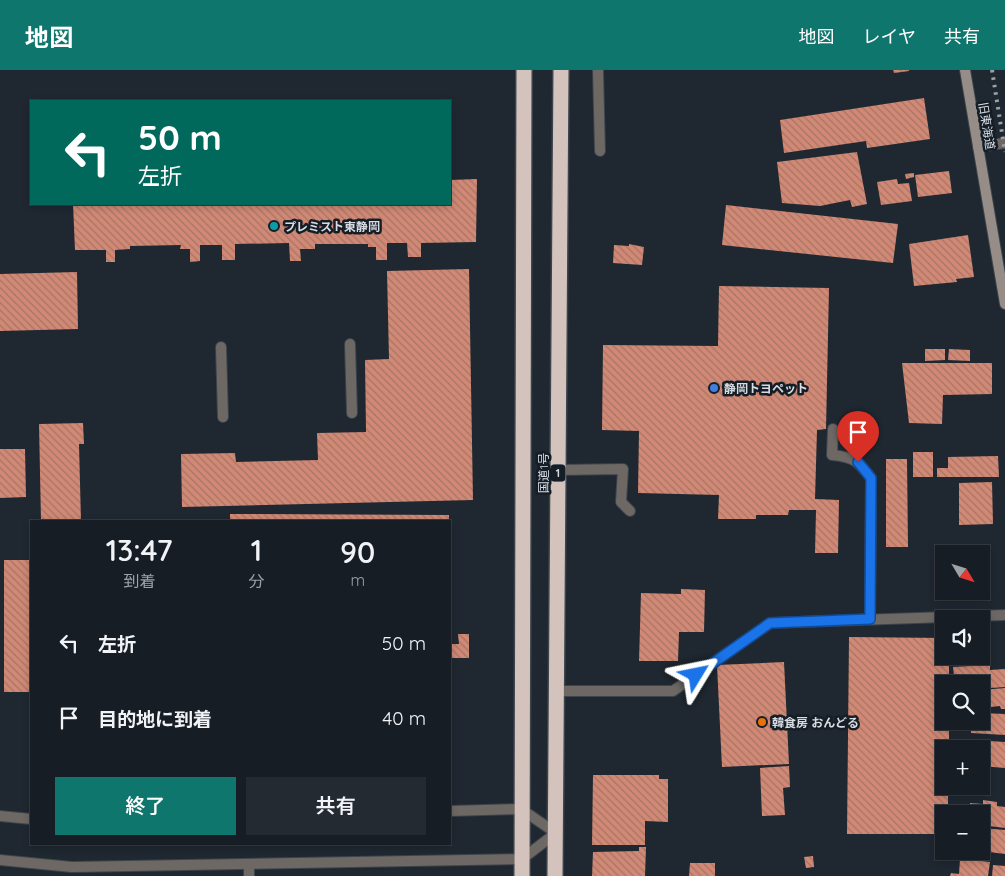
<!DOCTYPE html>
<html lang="ja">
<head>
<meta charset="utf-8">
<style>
  body { margin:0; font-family:Quicksand,"Noto Sans JP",sans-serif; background:#242a31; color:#f1f3f6; height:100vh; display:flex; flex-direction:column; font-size:19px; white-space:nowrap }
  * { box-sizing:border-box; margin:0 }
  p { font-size:16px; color:#9ea2a6 }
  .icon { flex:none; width:28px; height:28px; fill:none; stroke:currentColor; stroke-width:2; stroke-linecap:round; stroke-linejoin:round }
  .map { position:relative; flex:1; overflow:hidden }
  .sheet { position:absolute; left:30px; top:450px; width:421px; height:325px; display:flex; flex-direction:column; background:#171d24; border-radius:0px; box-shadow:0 2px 8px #0003,0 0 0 1px #363b41 }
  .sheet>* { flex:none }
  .hud { position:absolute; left:30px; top:30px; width:421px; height:105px; border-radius:0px; box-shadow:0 2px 8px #0003,0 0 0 1px #363b41; background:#00695c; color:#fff; overflow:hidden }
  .needle { width:32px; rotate:128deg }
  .buttons { position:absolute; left:935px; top:475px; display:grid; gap:10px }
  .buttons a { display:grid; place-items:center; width:55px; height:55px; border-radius:0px; background:#171d24; box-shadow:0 2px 8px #0003,0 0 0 1px #363b41; font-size:25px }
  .pin { position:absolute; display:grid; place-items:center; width:42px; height:42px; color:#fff; margin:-51px -21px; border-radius:50% 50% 50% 0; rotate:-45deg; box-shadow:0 0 5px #0007 }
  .pin .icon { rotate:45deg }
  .me { position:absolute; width:55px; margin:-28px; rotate:55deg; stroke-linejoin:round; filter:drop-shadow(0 0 4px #0008) }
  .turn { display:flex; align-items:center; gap:18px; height:105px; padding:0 25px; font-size:22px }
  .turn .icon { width:65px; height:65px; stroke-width:2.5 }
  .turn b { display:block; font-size:35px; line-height:42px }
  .eta { display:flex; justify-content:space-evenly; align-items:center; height:85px; text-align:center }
  .eta b { font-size:30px; font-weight:600; line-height:35px }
  .action { display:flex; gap:10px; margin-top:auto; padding:10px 25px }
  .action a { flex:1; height:58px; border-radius:0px; background:#0f766e; color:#fff; font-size:20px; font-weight:600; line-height:58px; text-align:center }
  .action a+a { background:#242a31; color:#f1f3f6 }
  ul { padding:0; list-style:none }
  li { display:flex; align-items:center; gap:15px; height:75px; padding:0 25px }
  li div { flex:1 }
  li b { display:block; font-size:19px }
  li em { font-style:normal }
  header { display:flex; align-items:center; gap:30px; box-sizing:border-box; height:70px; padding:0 25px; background:#0f766e; color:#fff }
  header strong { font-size:24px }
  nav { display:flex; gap:28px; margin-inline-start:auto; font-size:18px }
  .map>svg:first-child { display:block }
  .building { fill:url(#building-back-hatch) }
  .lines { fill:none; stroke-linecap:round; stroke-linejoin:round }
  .lane-casing { stroke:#3c444c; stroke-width:12 }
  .street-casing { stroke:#3c444c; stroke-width:12 }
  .secondary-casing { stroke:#3c444c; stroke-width:12 }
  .highway-casing { stroke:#3c444c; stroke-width:18 }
  .lane { stroke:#6e6865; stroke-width:10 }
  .street { stroke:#6e6865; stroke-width:10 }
  .secondary { stroke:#978d88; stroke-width:10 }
  .highway { stroke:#d3c3bc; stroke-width:15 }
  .rail { stroke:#9aa1a7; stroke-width:4; stroke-dasharray:2.5 5; stroke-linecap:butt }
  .route-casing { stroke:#114b97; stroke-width:12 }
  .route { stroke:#1a73e8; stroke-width:9 }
  .culture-dot { fill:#0f9aa8; stroke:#151d26; stroke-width:2 }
  .shop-dot { fill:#3f7fe0; stroke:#151d26; stroke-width:2 }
  .food-dot { fill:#e8710a; stroke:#151d26; stroke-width:2 }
  .labels { text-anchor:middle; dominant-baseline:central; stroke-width:5; stroke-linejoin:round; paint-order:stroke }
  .shield { fill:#151d26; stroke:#9ca3aa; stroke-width:1 }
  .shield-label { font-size:11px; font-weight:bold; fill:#d6dce2 }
  .street-label { font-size:12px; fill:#d6dce2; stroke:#151d26 }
  .poi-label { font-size:12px; font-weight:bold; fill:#d6dce2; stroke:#151d26; text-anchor:start }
</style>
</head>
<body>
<header>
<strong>地図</strong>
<nav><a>地図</a><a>レイヤ</a><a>共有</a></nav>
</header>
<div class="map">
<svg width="1005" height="806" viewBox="0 0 1005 806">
  <defs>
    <pattern id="building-back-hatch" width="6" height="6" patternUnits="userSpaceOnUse" patternTransform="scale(1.25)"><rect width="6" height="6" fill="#d18975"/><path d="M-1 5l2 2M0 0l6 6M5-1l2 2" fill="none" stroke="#a67466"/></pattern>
  </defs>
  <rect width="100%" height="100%" fill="#1f2730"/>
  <g class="building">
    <path d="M 893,0 L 909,0 L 909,1 L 894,3 Z"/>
    <path d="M 924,28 L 930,69 L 867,78 L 866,71 L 784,83 L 780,50 Z"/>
    <path d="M 857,82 L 867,134 L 852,137 L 850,130 L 820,136 L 782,133 L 777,92 Z"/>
    <path d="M 949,101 L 952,123 L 918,127 L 915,105 Z"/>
    <path d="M 914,103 L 914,107 L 906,109 L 905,104 Z"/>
    <path d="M 477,109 L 476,172 L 421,173 L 421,187 L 408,187 L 407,173 L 387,173 L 387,190 L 376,190 L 376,177 L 368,177 L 368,174 L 315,174 L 315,179 L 300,179 L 301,191 L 290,191 L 289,173 L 235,174 L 235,190 L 222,190 L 222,175 L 200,175 L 200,191 L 190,192 L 190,179 L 180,179 L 181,175 L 130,176 L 130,179 L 115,180 L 115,192 L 106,192 L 106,180 L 75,180 L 73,134 L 450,134 L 450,110 Z"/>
    <path d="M 897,109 L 898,114 L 909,113 L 912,131 L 881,135 L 877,112 Z"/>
    <path d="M 726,135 L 898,154 L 893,193 L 722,175 Z"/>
    <path d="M 968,165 L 974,207 L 956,209 L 957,212 L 914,216 L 909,174 Z"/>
    <path d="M 629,174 L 644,177 L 642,195 L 613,193 L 614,175 L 629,176 Z"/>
    <path d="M 469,199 L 473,430 L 182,437 L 181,384 L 235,383 L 236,392 L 318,390 L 317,363 L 366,362 L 365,290 L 389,289 L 387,201 Z"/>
    <path d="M 77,202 L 78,259 L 0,261 L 0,204 Z"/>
    <path d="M 719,216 L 829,218 L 826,359 L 817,360 L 815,429 L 839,430 L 838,483 L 815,483 L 816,440 L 789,440 L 788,445 L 756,445 L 756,449 L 718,449 L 719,425 L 638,423 L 639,361 L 602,360 L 603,275 L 718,276 Z"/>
    <path d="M 925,279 L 945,279 L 945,290 L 925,291 Z"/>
    <path d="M 949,279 L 970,280 L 970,291 L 948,290 Z"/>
    <path d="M 902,293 L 992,293 L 992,324 L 943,325 L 942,354 L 909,353 Z"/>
    <path d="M 83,353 L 84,374 L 79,374 L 81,451 L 41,451 L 39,354 Z"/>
    <path d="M 0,379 L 25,379 L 26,427 L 0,428 Z"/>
    <rect x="913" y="382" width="20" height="25"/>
    <path d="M 998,386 L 999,407 L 937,407 L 937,398 L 948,398 L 948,387 Z"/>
    <path d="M 886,389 L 907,389 L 908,477 L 886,477 Z"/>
    <path d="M 992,412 L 993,454 L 959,455 L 959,413 Z"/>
    <path d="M 230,444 L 449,445 L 449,451 L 230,451 Z"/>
    <rect x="4" y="490" width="27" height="132"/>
    <path d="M 681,519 L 705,520 L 704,562 L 679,562 L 678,591 L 639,591 L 641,523 L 681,524 Z"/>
    <path d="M 458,564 L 469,564 L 469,588 L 450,588 L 450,574 L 459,574 Z"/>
    <path d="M 849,567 L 944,568 L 944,586 L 949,586 L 949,614 L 944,614 L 944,651 L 949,651 L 949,679 L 944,679 L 944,716 L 948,716 L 948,744 L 944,744 L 944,764 L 847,764 Z"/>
    <path d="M 784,592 L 789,694 L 722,697 L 717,595 Z"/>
    <path d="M 990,595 L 990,600 L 1005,599 L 1005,617 L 991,618 L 991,616 L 981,617 L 981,614 L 955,614 L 953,597 Z"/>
    <path d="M 1005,618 L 1005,639 L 1001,639 L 1000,636 L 981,638 L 981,620 Z"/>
    <path d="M 981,643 L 1005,644 L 1005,665 L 971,663 L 971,651 L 981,651 Z"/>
    <path d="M 973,670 L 1005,672 L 1005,698 L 981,696 L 981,679 L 972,679 Z"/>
    <path d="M 789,696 L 790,717 L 783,718 L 785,745 L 762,746 L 760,698 Z"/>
    <path d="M 593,705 L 659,705 L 659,709 L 668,709 L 668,752 L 645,751 L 645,775 L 592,775 Z"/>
    <path d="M 983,730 L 997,732 L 997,736 L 1005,737 L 1005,758 L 981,755 L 981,744 L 969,744 L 970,733 L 983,734 Z"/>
    <path d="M 954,734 L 963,734 L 962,744 L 954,744 Z"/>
    <path d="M 981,758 L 1005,760 L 1005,784 L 981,781 Z"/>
    <path d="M 639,777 L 646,777 L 645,806 L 592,806 L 593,782 L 639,781 Z"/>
    <path d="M 949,781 L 965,781 L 965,784 L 958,784 L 958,791 L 948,791 Z"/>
    <path d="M 813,786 L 814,797 L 806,798 L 804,787 Z"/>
    <path d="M 960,789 L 990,792 L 988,806 L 950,806 L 951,803 L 959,804 Z"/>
    <path d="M 690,793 L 715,793 L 715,806 L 689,806 Z"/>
    <path d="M 993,795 L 1005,796 L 1005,806 L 992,806 Z"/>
  </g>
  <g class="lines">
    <g class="lane-casing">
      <g id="lane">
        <path d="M 598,0 L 600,81"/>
        <path d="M 350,274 L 352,343"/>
        <path d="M 221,277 L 223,347"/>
        <path d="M 833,359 L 832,385 C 854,387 858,391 871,408 L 870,549"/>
        <path d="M 558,400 L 623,399 L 621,432 L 630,441"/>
        <path d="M 249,795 L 249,806"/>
      </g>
    </g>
    <g class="street-casing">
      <g id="street">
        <path d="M 978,77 L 1005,73"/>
        <path d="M 556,621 L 673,621 L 770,553 L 1005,545"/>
        <path d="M 0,746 L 31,749"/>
        <path d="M 0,790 L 72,797 L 522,789 L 556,763 L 521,739 L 450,741"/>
      </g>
    </g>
    <g class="secondary-casing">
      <path id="secondary" d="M 965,0 L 1005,234"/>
    </g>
    <g class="highway-casing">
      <g id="highway">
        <path d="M 522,806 L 524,0"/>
        <path d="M 555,806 L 561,0"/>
      </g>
    </g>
    <use href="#lane" class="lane"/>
    <use href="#street" class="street"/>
    <use href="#secondary" class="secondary"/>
    <use href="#highway" class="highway"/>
    <path class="rail" d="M 992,0 L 1005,82"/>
  </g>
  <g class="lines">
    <g class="route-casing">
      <path id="route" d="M 696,605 L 770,553 L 870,549 L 871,408 L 858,392"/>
    </g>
    <use href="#route" class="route"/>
  </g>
  <circle class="culture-dot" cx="274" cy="156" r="5"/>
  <circle class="shop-dot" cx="714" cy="318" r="5"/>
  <circle class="food-dot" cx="762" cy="652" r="5"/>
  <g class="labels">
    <rect class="shield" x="550.5" y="394.5" width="15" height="17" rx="4"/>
    <g class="shield-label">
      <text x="558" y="403">1</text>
    </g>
    <g class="street-label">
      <text transform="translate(987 56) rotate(81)">旧東海道</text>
      <text transform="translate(543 403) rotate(-90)">国道1号</text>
    </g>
    <g class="poi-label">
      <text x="284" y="156">プレミスト東静岡</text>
      <text x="724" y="318">静岡トヨペット</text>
      <text x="772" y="652">韓食房 おんどる</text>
    </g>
  </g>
</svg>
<div class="buttons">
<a><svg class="needle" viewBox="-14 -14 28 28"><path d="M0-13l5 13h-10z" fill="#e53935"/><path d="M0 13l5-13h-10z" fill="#9ea2a6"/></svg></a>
<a><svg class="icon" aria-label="sound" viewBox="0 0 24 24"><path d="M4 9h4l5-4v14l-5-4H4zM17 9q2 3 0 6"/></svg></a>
<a><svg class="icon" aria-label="search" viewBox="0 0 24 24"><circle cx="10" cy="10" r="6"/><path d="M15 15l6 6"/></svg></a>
<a>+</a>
<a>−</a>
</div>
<div class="pin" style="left:858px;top:392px;background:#d93025"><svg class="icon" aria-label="arrive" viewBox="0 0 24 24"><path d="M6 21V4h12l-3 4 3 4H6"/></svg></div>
<svg class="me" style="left:696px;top:605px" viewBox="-20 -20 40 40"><path d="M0-17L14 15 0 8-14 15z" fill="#1a73e8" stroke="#fff" stroke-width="4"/></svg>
<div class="hud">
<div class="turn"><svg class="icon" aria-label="left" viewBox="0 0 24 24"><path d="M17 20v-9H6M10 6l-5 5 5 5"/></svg><div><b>50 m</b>左折</div></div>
</div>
<section class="sheet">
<div class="eta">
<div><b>13:47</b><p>到着</p></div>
<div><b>1</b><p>分</p></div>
<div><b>90</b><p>m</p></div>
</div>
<ul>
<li><svg class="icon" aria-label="left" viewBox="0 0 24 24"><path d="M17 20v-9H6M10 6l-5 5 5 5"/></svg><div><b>左折</b></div><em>50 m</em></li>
<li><svg class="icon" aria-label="arrive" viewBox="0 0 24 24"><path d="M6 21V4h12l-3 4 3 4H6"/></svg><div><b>目的地に到着</b></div><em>40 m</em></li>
</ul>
<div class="action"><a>終了</a><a>共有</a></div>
</section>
</div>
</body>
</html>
